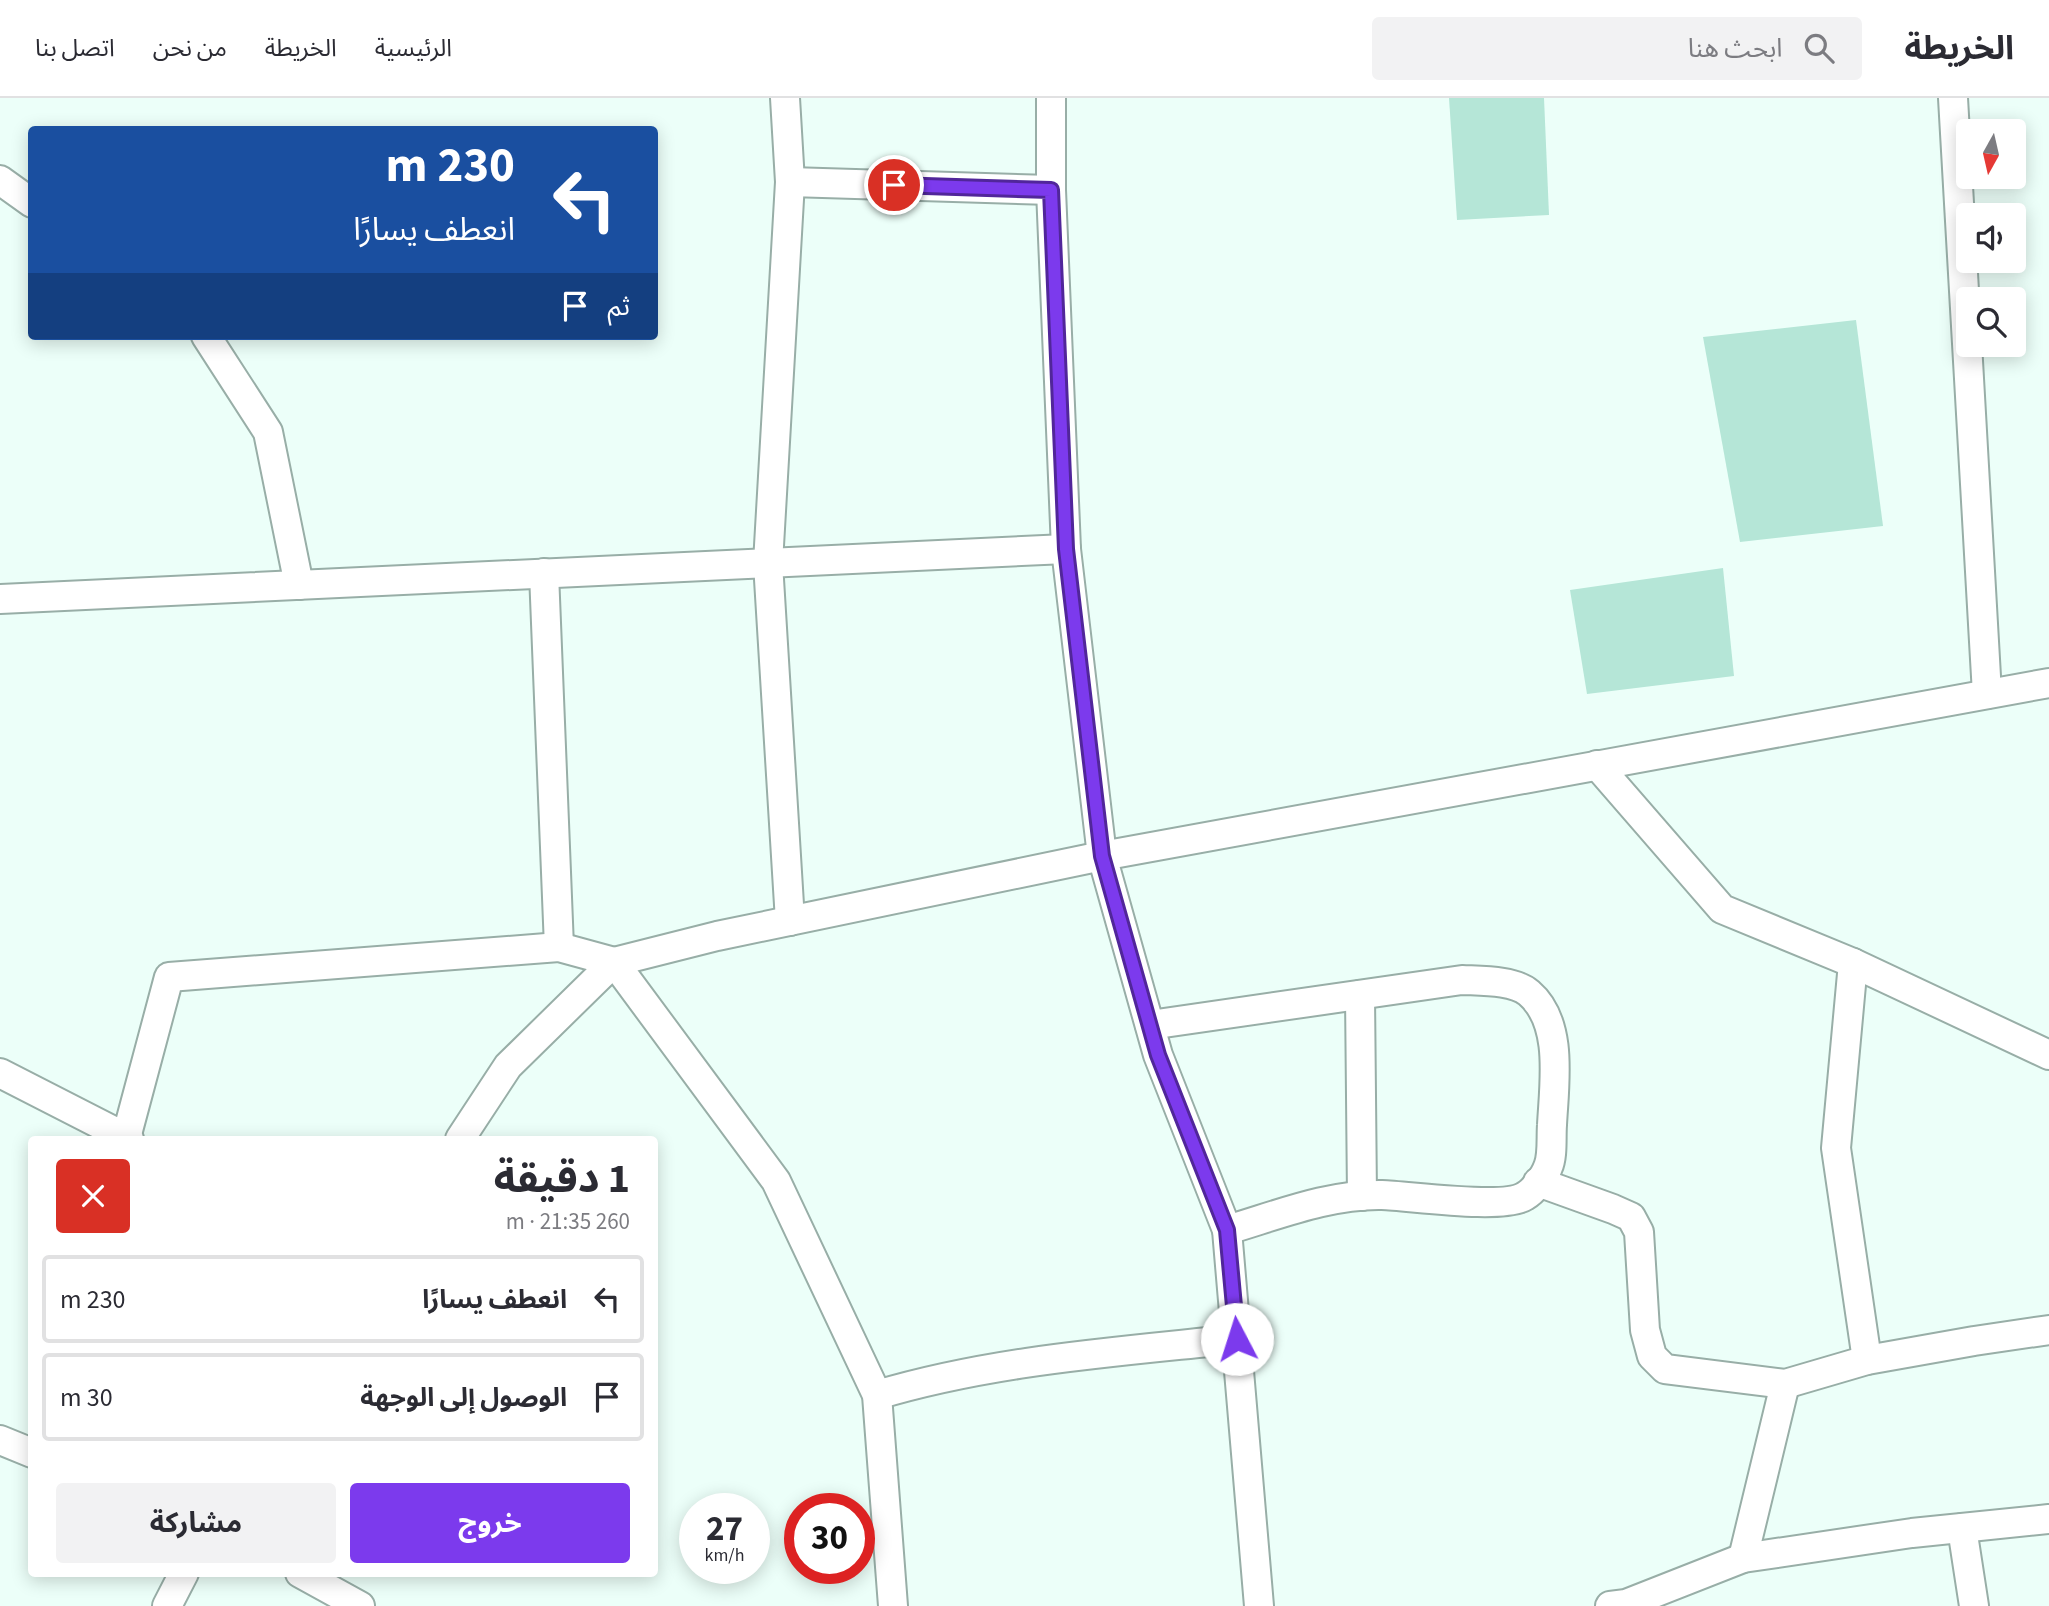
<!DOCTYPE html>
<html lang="ar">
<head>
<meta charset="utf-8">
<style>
  body { margin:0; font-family:"Source Sans 3","Noto Sans Arabic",sans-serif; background:#f2f2f3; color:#2b2b33; direction:rtl; height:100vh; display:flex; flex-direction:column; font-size:26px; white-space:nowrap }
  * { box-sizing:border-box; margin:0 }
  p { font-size:23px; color:#7c7c81 }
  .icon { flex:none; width:38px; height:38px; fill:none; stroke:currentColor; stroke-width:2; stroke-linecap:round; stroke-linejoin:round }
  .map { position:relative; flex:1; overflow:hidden; direction:ltr }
  .panel { position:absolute; left:28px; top:1038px; width:630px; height:441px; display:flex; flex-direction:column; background:#fff; border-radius:7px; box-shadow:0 4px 18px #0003; direction:rtl }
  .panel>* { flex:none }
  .guide { position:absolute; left:28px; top:28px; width:630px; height:214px; border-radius:7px; box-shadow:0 4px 18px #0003; direction:rtl; background:#1a4fa0; color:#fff; overflow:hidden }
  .needle { width:46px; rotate:188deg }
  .fabs { position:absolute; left:1956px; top:21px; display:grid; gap:14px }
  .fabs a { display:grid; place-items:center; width:70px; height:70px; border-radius:7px; background:#fff; box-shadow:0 4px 18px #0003; font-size:35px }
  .speed { position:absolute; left:679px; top:1395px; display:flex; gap:14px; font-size:35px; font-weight:700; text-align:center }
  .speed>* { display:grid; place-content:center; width:91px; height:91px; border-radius:50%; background:#fff; box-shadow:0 4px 18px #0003; line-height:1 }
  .speed small { font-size:18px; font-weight:400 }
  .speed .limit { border:10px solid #d22; background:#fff; color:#111 }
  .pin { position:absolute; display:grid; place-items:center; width:60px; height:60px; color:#fff; margin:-30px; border:4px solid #fff; border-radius:50%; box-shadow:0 2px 7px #0007 }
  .me { position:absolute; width:77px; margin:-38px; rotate:355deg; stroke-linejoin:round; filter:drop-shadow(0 0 5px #0008) }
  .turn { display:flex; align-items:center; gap:24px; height:147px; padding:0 28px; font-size:32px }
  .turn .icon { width:91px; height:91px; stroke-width:2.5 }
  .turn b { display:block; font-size:49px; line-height:60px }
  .then { display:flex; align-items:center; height:66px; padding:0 28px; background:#0003; gap:14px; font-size:26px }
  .round { display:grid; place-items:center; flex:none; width:74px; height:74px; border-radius:7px; background:#f2f2f3 }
  .head { display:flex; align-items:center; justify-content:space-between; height:119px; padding:0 28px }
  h1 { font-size:42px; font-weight:700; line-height:52px }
  .button { display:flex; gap:14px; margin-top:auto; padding:14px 28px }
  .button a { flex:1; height:80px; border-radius:7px; background:#7c3aed; color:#fff; font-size:28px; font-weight:700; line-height:80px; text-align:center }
  .button a+a { background:#f2f2f3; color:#2b2b33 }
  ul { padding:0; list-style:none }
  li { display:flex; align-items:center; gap:21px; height:88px; margin:0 14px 10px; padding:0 14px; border:4px solid #e1e1e2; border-radius:7px }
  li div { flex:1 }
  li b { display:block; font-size:26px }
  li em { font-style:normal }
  header { display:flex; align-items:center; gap:42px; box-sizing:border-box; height:98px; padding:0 35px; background:#fff; border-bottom:2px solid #e1e1e2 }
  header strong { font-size:33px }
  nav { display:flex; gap:38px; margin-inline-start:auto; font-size:24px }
  .search { width:490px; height:63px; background:#f2f2f3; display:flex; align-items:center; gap:18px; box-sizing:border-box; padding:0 24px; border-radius:7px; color:#7c7c81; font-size:26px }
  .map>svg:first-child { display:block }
  .green { fill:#b5e6d7 }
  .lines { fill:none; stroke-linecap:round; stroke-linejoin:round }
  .street-casing { stroke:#98aea7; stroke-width:32 }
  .street { stroke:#fff; stroke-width:28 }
  .route-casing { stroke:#51269a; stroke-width:18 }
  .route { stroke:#7c3aed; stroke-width:12 }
</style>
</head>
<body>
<header>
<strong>الخريطة</strong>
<div class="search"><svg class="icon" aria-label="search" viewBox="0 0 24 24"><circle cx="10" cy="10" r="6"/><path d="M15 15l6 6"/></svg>ابحث هنا</div>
<nav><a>الرئيسية</a><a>الخريطة</a><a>من نحن</a><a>اتصل بنا</a></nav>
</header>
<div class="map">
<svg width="2049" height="1508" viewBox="0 0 2049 1508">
  <rect width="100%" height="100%" fill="#ecfff9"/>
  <g class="green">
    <path d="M 1449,0 L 1544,0 L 1549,117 L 1457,122 Z"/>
    <path d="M 1856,222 L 1883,428 L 1740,444 L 1703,239 Z"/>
    <path d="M 1723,470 L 1734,578 L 1587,596 L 1570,492 Z"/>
  </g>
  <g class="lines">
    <g class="street-casing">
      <g id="street">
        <path d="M 785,0 L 790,84 L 768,465 L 790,823"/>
        <path d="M 1051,0 L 1051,92 L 1066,451 L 1102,758 L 1158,957 L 1227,1132 L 1259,1508"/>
        <path d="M 1953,0 L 1987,596"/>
        <path d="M 0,82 L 32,105"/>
        <path d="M 790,84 L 1051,92"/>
        <path d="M 206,238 L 268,334 L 299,487"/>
        <path d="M 544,475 L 559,849"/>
        <path d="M 0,501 L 1066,451"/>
        <path d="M 1597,667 L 1722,811 L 1853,865 L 2049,957"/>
        <path d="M 1853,865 L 1836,1050 L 1867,1262"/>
        <path d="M 1360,897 L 1362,1098"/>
        <path d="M 1150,927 L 1462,882 C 1481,883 1514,882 1529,895 C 1564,925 1554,986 1552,1027 C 1551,1039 1553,1058 1548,1069 C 1545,1078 1534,1093 1525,1098 C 1504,1112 1411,1098 1382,1097 C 1329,1096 1278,1117 1227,1132"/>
        <path d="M 0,975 L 129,1041"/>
        <path d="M 126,1040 L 169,879 L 559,849 L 614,864 L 776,1083 L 877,1297 L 893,1508"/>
        <path d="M 460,1041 L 508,968 L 614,864 L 717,838 L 1102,758 L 2049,585"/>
        <path d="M 1538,1084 L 1613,1111 L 1631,1119 L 1639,1134 L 1645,1232 L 1652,1258 L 1665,1271 L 1785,1286 L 1867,1262 L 1974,1243 L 2049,1232"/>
        <path d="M 877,1297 C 994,1262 1116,1254 1237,1241"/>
        <path d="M 0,1342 L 32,1355"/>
        <path d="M 1962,1430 L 1974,1508"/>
        <path d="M 1743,1460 L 1785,1286"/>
        <path d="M 300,1475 L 360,1508"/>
        <path d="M 167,1508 L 184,1475"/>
        <path d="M 1610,1508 L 1626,1506 L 1743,1460 L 1912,1435 L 2049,1421"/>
      </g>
    </g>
    <use href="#street" class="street"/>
  </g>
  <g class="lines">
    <g class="route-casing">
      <path id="route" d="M 894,87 L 1051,92 L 1066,451 L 1102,758 L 1158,957 L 1227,1132 L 1237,1241"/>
    </g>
    <use href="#route" class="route"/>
  </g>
</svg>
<div class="fabs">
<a><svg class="needle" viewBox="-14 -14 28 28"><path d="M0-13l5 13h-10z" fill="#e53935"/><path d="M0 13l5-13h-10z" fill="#7c7c81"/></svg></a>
<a><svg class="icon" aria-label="sound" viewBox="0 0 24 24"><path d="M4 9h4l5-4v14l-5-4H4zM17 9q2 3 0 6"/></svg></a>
<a><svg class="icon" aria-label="search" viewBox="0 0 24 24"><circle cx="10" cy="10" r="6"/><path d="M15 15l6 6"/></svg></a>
</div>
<div class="speed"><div>27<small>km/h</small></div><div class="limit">30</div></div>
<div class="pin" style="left:894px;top:87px;background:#d93025"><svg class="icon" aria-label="arrive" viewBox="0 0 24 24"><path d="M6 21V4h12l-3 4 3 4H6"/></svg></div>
<svg class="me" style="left:1237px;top:1241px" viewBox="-20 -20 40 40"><circle r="19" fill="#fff"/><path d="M0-13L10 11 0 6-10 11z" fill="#7c3aed"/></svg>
<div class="guide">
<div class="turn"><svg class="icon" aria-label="left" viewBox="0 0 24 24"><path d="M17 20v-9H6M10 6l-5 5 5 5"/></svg><div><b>230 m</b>انعطف يسارًا</div></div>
<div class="then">ثم<svg class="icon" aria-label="arrive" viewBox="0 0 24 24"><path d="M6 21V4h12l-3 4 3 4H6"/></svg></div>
</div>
<section class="panel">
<div class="head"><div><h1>1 دقيقة</h1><p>260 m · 21:35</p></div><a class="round" style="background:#d93025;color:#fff"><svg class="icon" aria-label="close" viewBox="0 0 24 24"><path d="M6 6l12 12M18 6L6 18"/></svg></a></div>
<ul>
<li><svg class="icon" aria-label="left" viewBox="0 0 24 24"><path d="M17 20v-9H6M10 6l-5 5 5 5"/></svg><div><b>انعطف يسارًا</b></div><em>230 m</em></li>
<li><svg class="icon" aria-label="arrive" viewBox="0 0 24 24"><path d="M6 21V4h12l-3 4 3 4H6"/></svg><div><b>الوصول إلى الوجهة</b></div><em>30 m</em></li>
</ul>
<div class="button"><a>خروج</a><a>مشاركة</a></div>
</section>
</div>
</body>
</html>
